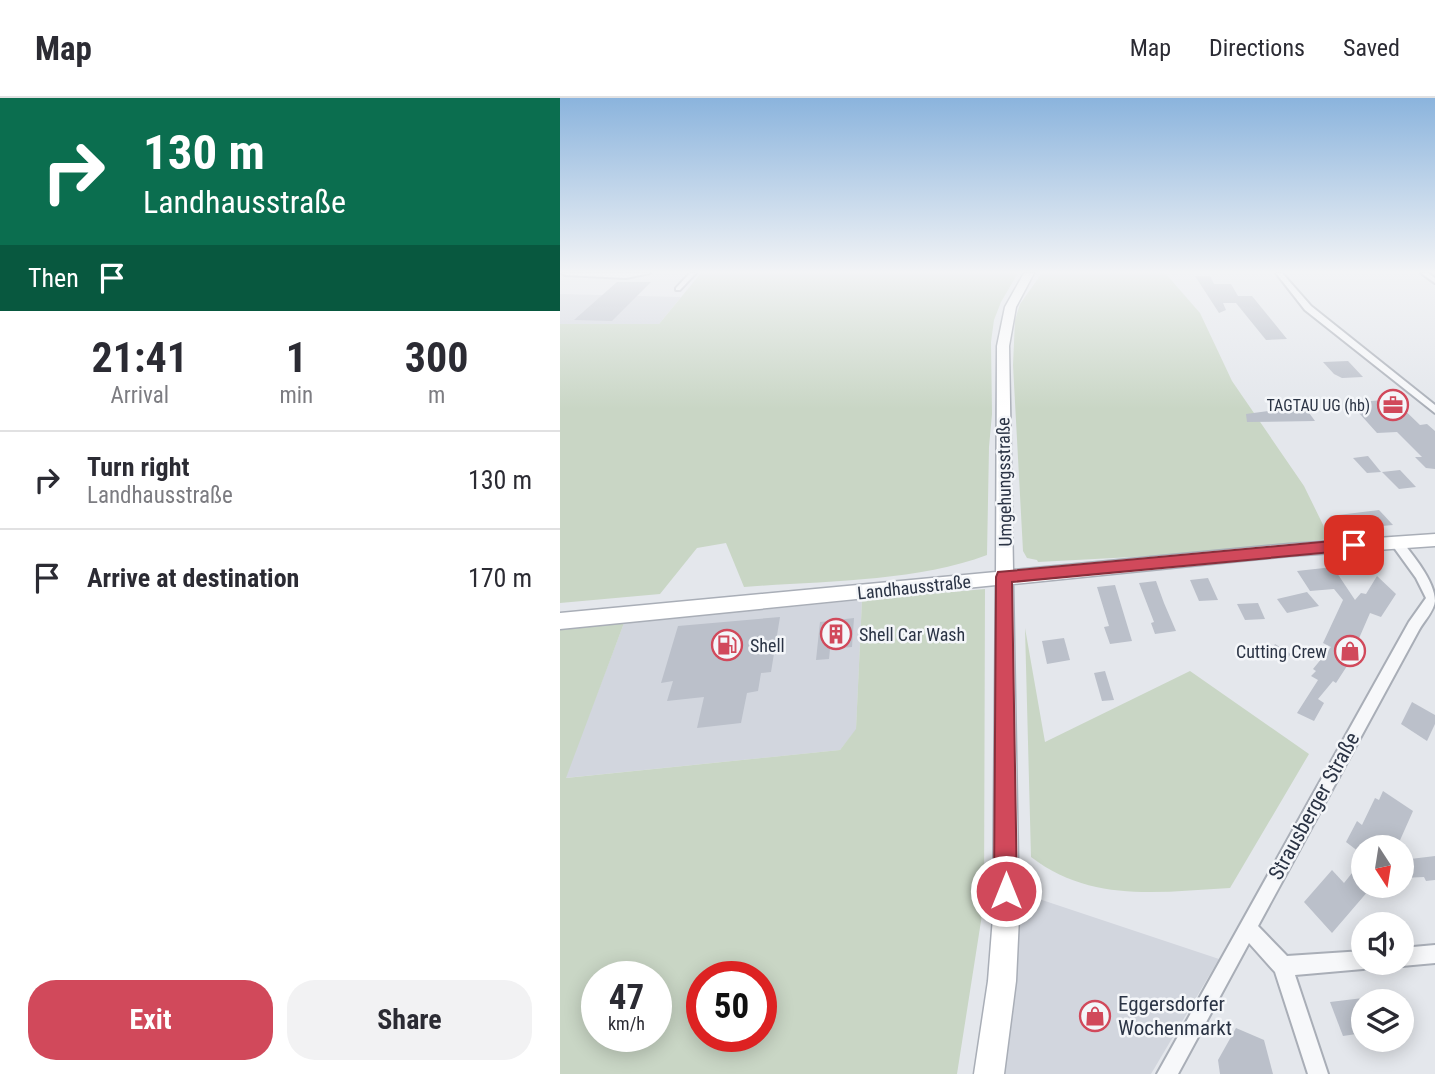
<!DOCTYPE html>
<html lang="en">
<head>
<meta charset="utf-8">
<style>
  body { margin:0; font-family:"Roboto Condensed",sans-serif; background:#f2f2f3; color:#2b2b33; height:100vh; display:flex; flex-direction:column; font-size:26px; white-space:nowrap }
  * { box-sizing:border-box; margin:0 }
  p { font-size:23px; color:#7c7c81 }
  .icon { flex:none; width:38px; height:38px; fill:none; stroke:currentColor; stroke-width:2; stroke-linecap:round; stroke-linejoin:round }
  .map { position:relative; flex:1; overflow:hidden }
  .drawer { display:flex; flex-direction:column; background:#fff; width:560px }
  .drawer>* { flex:none }
  .banner { background:#0b6e4f; color:#fff; overflow:hidden }
  .needle { width:46px; rotate:168deg }
  .tools { position:absolute; left:791px; top:737px; display:grid; gap:14px }
  .tools a { display:grid; place-items:center; width:63px; height:63px; border-radius:50%; background:#fff; box-shadow:0 4px 18px #0003; font-size:35px }
  .speed { position:absolute; left:21px; top:863px; display:flex; gap:14px; font-size:35px; font-weight:700; text-align:center }
  .speed>* { display:grid; place-content:center; width:91px; height:91px; border-radius:50%; background:#fff; box-shadow:0 4px 18px #0003; line-height:1 }
  .speed small { font-size:18px; font-weight:400 }
  .speed .limit { border:10px solid #d22; background:#fff; color:#111 }
  .pin { position:absolute; display:grid; place-items:center; width:60px; height:60px; color:#fff; margin:-30px; border-radius:14px; box-shadow:0 4px 10px #0006 }
  .me { position:absolute; width:77px; margin:-38px; rotate:0deg; stroke-linejoin:round; filter:drop-shadow(0 0 5px #0008) }
  .turn { display:flex; align-items:center; gap:24px; height:147px; padding:0 28px; font-size:32px }
  .turn .icon { width:91px; height:91px; stroke-width:2.5 }
  .turn b { display:block; font-size:49px; line-height:60px }
  .then { display:flex; align-items:center; height:66px; padding:0 28px; background:#0003; gap:14px; font-size:26px }
  .eta { display:flex; justify-content:space-evenly; align-items:center; height:119px; text-align:center }
  .eta b { font-size:42px; font-weight:700; line-height:49px }
  .button { display:flex; gap:14px; margin-top:auto; padding:14px 28px }
  .button a { flex:1; height:80px; border-radius:28px; background:#d1495b; color:#fff; font-size:28px; font-weight:700; line-height:80px; text-align:center }
  .button a+a { background:#f2f2f3; color:#2b2b33 }
  ul { padding:0; list-style:none }
  li { display:flex; align-items:center; gap:21px; height:98px; padding:0 28px; border-top:2px solid #e1e1e2 }
  li div { flex:1 }
  li b { display:block; font-size:26px }
  li em { font-style:normal }
  header { display:flex; align-items:center; gap:42px; box-sizing:border-box; height:98px; padding:0 35px; background:#fff; border-bottom:2px solid #e1e1e2 }
  header strong { font-size:33px }
  nav { display:flex; gap:38px; margin-inline-start:auto; font-size:24px }
  main { display:flex; flex:1; min-height:0 }
  .map>svg:first-child { display:block }
  .built { fill:#d2d6de }
  .green { fill:#c9d6c5; fill-rule:evenodd }
  .building { fill:#bbc0ca }
  .lines { fill:none; stroke-linecap:round; stroke-linejoin:round }
  .street-casing { stroke:#a9aeb7; stroke-width:4 }
  .secondary-casing { stroke:#a9aeb7; stroke-width:3 }
  .street { fill:#f7f8fa; fill-rule:evenodd }
  .secondary { fill:#fff; fill-rule:evenodd }
  .route { fill:#d1495b; stroke:#882f3b; stroke-width:2 }
  .labels { text-anchor:middle; dominant-baseline:central; stroke-width:5; stroke-linejoin:round; paint-order:stroke }
  .far-poi-label { font-size:16px; fill:#2b3445; stroke:#f4f6f9; text-anchor:end }
  .street-label { font-size:18px; fill:#2b3445; stroke:#f4f6f9 }
  .poi-label { font-size:18px; fill:#2b3445; stroke:#f4f6f9; text-anchor:start }
  .near-street-label { font-size:21px; fill:#2b3445; stroke:#f4f6f9 }
  .near-poi-label { font-size:21px; fill:#2b3445; stroke:#f4f6f9; text-anchor:start }
</style>
</head>
<body>
<header>
<strong>Map</strong>
<nav><a>Map</a><a>Directions</a><a>Saved</a></nav>
</header>
<main>
<section class="drawer">
<div class="banner">
<div class="turn"><svg class="icon" aria-label="right" viewBox="0 0 24 24"><path d="M7 20v-9h11M14 6l5 5-5 5"/></svg><div><b>130 m</b>Landhausstraße</div></div>
<div class="then">Then<svg class="icon" aria-label="arrive" viewBox="0 0 24 24"><path d="M6 21V4h12l-3 4 3 4H6"/></svg></div>
</div>
<div class="eta">
<div><b>21:41</b><p>Arrival</p></div>
<div><b>1</b><p>min</p></div>
<div><b>300</b><p>m</p></div>
</div>
<ul>
<li><svg class="icon" aria-label="right" viewBox="0 0 24 24"><path d="M7 20v-9h11M14 6l5 5-5 5"/></svg><div><b>Turn right</b><p>Landhausstraße</p></div><em>130 m</em></li>
<li><svg class="icon" aria-label="arrive" viewBox="0 0 24 24"><path d="M6 21V4h12l-3 4 3 4H6"/></svg><div><b>Arrive at destination</b></div><em>170 m</em></li>
</ul>
<div class="button"><a>Exit</a><a>Share</a></div>
</section>
<div class="map">
<svg width="875" height="976" viewBox="0 0 875 976">
  <rect width="100%" height="100%" fill="#e4e7ec"/>
  <g class="built">
    <path d="M 0,196 L 121,199 L 99,226 L 28,227 L 0,226 Z"/>
    <path d="M 302,502 L 296,632 L 280,652 L 5,680 L 64,525 Z"/>
    <path d="M 458,794 L 659,861 L 591,976 L 439,976 Z"/>
  </g>
  <g class="green">
    <path d="M 141,175 L 458,175 L 441,204 L 434,222 L 431,244 L 432,316 L 429,349 L 427,457 C 355,484 260,483 184,489 L 166,445 L 137,450 L 100,496 L 0,505 L 0,226 L 99,226 Z"/>
    <path d="M 482,175 L 605,175 L 640,215 L 672,283 L 744,388 L 770,441 L 610,457 L 478,464 L 477,462 L 467,460 L 463,453 L 453,267 L 455,222 L 460,206 Z"/>
    <path d="M 425,491 L 424,804 L 397,976 L 0,976 L 0,532 L 64,525 L 6,680 L 280,652 L 296,631 L 302,502 ZM 37,878 L 96,878 L 96,938 L 37,938 ZM 201,878 L 201,938 L 142,938 L 142,878 Z"/>
    <path d="M 465,530 L 485,644 L 630,573 L 749,656 L 670,790 C 599,794 531,805 471,759 Z"/>
  </g>
  <g class="building">
    <path d="M 635,178 L 650,178 L 654,186 L 671,186 L 678,198 L 692,198 L 727,241 L 706,242 L 676,205 L 663,205 L 666,212 L 659,215 Z"/>
    <path d="M 57,184 L 91,184 L 52,223 L 14,222 Z"/>
    <path d="M 788,263 L 803,279 L 782,280 L 774,276 L 763,264 Z"/>
    <path d="M 833,301 L 860,327 L 867,326 L 875,333 L 875,371 L 866,370 L 855,359 L 862,359 L 837,334 L 817,335 L 790,305 Z"/>
    <path d="M 744,308 L 755,323 L 687,324 L 686,316 Z"/>
    <path d="M 808,358 L 821,374 L 807,375 L 793,360 Z"/>
    <path d="M 840,372 L 856,389 L 839,391 L 822,374 Z"/>
    <path d="M 819,412 L 833,427 L 779,432 L 770,418 Z"/>
    <path d="M 773,469 L 795,502 L 801,495 L 806,496 L 817,478 L 836,496 L 821,519 L 810,515 L 787,568 L 776,585 L 773,583 L 758,601 L 764,605 L 754,623 L 737,615 L 758,582 L 751,578 L 756,573 L 753,571 L 771,549 L 763,545 L 783,502 L 774,491 L 750,493 L 737,473 Z"/>
    <path d="M 648,480 L 658,502 L 639,503 L 630,482 Z"/>
    <path d="M 596,483 L 604,505 L 616,533 L 595,536 L 591,525 L 594,524 L 579,485 Z"/>
    <path d="M 555,487 L 572,543 L 550,546 L 544,529 L 549,528 L 537,489 Z"/>
    <path d="M 747,494 L 759,508 L 727,515 L 717,501 Z"/>
    <path d="M 698,505 L 705,521 L 685,522 L 677,506 Z"/>
    <path d="M 220,519 L 211,574 L 201,575 L 198,593 L 187,595 L 181,625 L 137,630 L 144,599 L 107,603 L 113,583 L 101,585 L 118,528 Z"/>
    <path d="M 294,520 L 292,549 L 270,551 L 269,561 L 256,562 L 260,524 Z"/>
    <path d="M 504,540 L 510,562 L 487,566 L 482,543 Z"/>
    <path d="M 715,546 L 731,556 L 723,566 L 708,557 Z"/>
    <path d="M 545,573 L 554,602 L 542,603 L 534,575 Z"/>
    <path d="M 852,604 L 875,617 L 875,626 L 867,643 L 841,626 Z"/>
    <path d="M 823,693 L 853,713 L 837,749 L 803,749 L 803,757 L 786,744 L 797,723 L 802,727 L 815,700 L 819,702 Z"/>
    <path d="M 875,758 L 875,782 L 866,783 L 864,779 L 842,780 L 842,762 Z"/>
    <path d="M 772,772 L 784,785 L 792,775 L 809,792 L 772,835 L 744,804 Z"/>
    <path d="M 803,900 L 803,935 L 783,938 L 770,904 Z"/>
    <path d="M 676,930 L 704,942 L 713,976 L 660,976 L 658,962 Z"/>
  </g>
  <g class="lines">
    <g class="street-casing">
      <g id="street">
        <path d="M 2,175 L 90,175 L 66,180 L 5,177 Z"/>
        <path d="M 130,175 L 136,175 L 120,192 L 116,192 L 116,190 Z"/>
        <path d="M 716,175 L 722,175 L 751,208 L 875,307 L 875,315 L 745,212 Z"/>
        <path d="M 861,175 L 868,175 L 875,180 L 875,185 Z"/>
        <path d="M 836,440 L 840,441 C 852,456 875,483 875,503 C 874,513 864,523 859,532 L 698,828 L 727,858 L 803,853 L 803,864 L 811,864 L 810,869 L 803,871 L 735,877 L 768,976 L 748,976 L 715,874 L 689,845 L 618,976 L 597,976 L 849,524 L 866,500 L 856,480 L 830,444 Z"/>
        <path d="M 875,847 L 875,865 L 842,868 L 835,866 L 842,864 L 842,850 Z"/>
      </g>
    </g>
    <g class="secondary-casing">
      <path id="secondary" d="M 464,175 L 474,175 L 456,209 L 449,248 L 453,472 L 729,446 L 875,436 L 875,448 L 729,458 L 453,486 L 459,819 L 456,883 L 444,976 L 414,976 L 428,883 L 433,819 L 436,487 L 0,531 L 0,515 L 436,474 L 437,248 L 445,209 Z"/>
    </g>
    <use href="#street" class="street"/>
    <use href="#secondary" class="secondary"/>
  </g>
  <linearGradient id="sky" x2="0" y2="1"><stop stop-color="#8bb4dd"/><stop offset="0.56" stop-color="#f3f4f6"/><stop offset="1" stop-color="#f3f4f6" stop-opacity="0"/></linearGradient>
  <rect width="875" height="311" fill="url(#sky)"/>
  <path class="route" d="M 794,441 L 802,447 L 794,452 L 452,484 L 457,793 L 454,802 L 446,805 L 438,802 L 434,793 L 436,479 L 438,474 Z"/>
  <defs>
    <g id="office-ring" transform="scale(1.575)"><circle r="9.5" fill="#f4f6f9" stroke="#d1495b" stroke-width="1.5"/><path d="M-6-3h4V-5.5h4V-3h4V5H-6ZM-1-4.5V-3h2v-1.5ZM-6 0V1H6V0Z" fill="#d1495b"/></g>
    <g id="building-ring" transform="scale(1.575)"><circle r="9.5" fill="#f4f6f9" stroke="#d1495b" stroke-width="1.5"/><path d="M-4-6H4V6H1V3H-1V6H-4ZM-2.5-4.3h1.7v1.8h-1.7ZM.8-4.3h1.7v1.8H.8ZM-2.5-1h1.7V.8h-1.7ZM.8-1h1.7V.8H.8Z" fill="#d1495b"/></g>
    <g id="fuel-ring" transform="scale(1.575)"><circle r="9.5" fill="#f4f6f9" stroke="#d1495b" stroke-width="1.5"/><path d="M-5.5-6h7V0h2V4h1.3V-2.5L3-4.5l.8-.8L6-3V5H2.5V1h-1V6h-7ZM-4.2-4.7v3.2H.2V-4.7Z" fill="#d1495b"/></g>
    <g id="shop-ring" transform="scale(1.575)"><circle r="9.5" fill="#f4f6f9" stroke="#d1495b" stroke-width="1.5"/><path d="M-5-2.5h2.3a2.7 3.5 0 0 1 5.4 0H5L5.5 6h-11ZM-1.5-2.5h3a1.5 2.3 0 0 0-3 0Z" fill="#d1495b"/></g>
  </defs>
  <g fill-rule="evenodd">
    <use href="#office-ring" x="833" y="307"/>
    <use href="#building-ring" x="276" y="536"/>
    <use href="#fuel-ring" x="167" y="547"/>
    <use href="#shop-ring" x="790" y="553"/>
    <use href="#shop-ring" x="535" y="918"/>
  </g>
  <g class="labels">
    <g class="far-poi-label">
      <text x="810" y="307">TAGTAU UG (hb)</text>
    </g>
    <g class="street-label">
      <text transform="translate(444 384) rotate(-91)">Umgehungsstraße</text>
      <text transform="translate(354 489) rotate(-6)">Landhausstraße</text>
    </g>
    <g class="poi-label">
      <text x="299" y="536">Shell Car Wash</text>
      <text x="190" y="547">Shell</text>
      <text x="767" y="553" text-anchor="end">Cutting Crew</text>
    </g>
    <g class="near-street-label">
      <text transform="translate(754 708) rotate(-61)">Strausberger Straße</text>
    </g>
    <g class="near-poi-label">
      <text x="558" y="906">Eggersdorfer<tspan x="558" dy="24">Wochenmarkt</tspan></text>
    </g>
  </g>
</svg>
<div class="tools">
<a><svg class="needle" viewBox="-14 -14 28 28"><path d="M0-13l5 13h-10z" fill="#e53935"/><path d="M0 13l5-13h-10z" fill="#7c7c81"/></svg></a>
<a><svg class="icon" aria-label="sound" viewBox="0 0 24 24"><path d="M4 9h4l5-4v14l-5-4H4zM17 9q2 3 0 6"/></svg></a>
<a><svg class="icon" aria-label="layers" viewBox="0 0 24 24"><path d="M12 4l9 5-9 5-9-5zM3 14l9 5 9-5"/></svg></a>
</div>
<div class="speed"><div>47<small>km/h</small></div><div class="limit">50</div></div>
<div class="pin" style="left:794px;top:447px;background:#d93025"><svg class="icon" aria-label="arrive" viewBox="0 0 24 24"><path d="M6 21V4h12l-3 4 3 4H6"/></svg></div>
<svg class="me" style="left:446px;top:793px" viewBox="-20 -20 40 40"><circle r="17" fill="#d1495b" stroke="#fff" stroke-width="3"/><path d="M0-11L8 9 0 5-8 9z" fill="#fff"/></svg>
</div>
</main>
</body>
</html>
